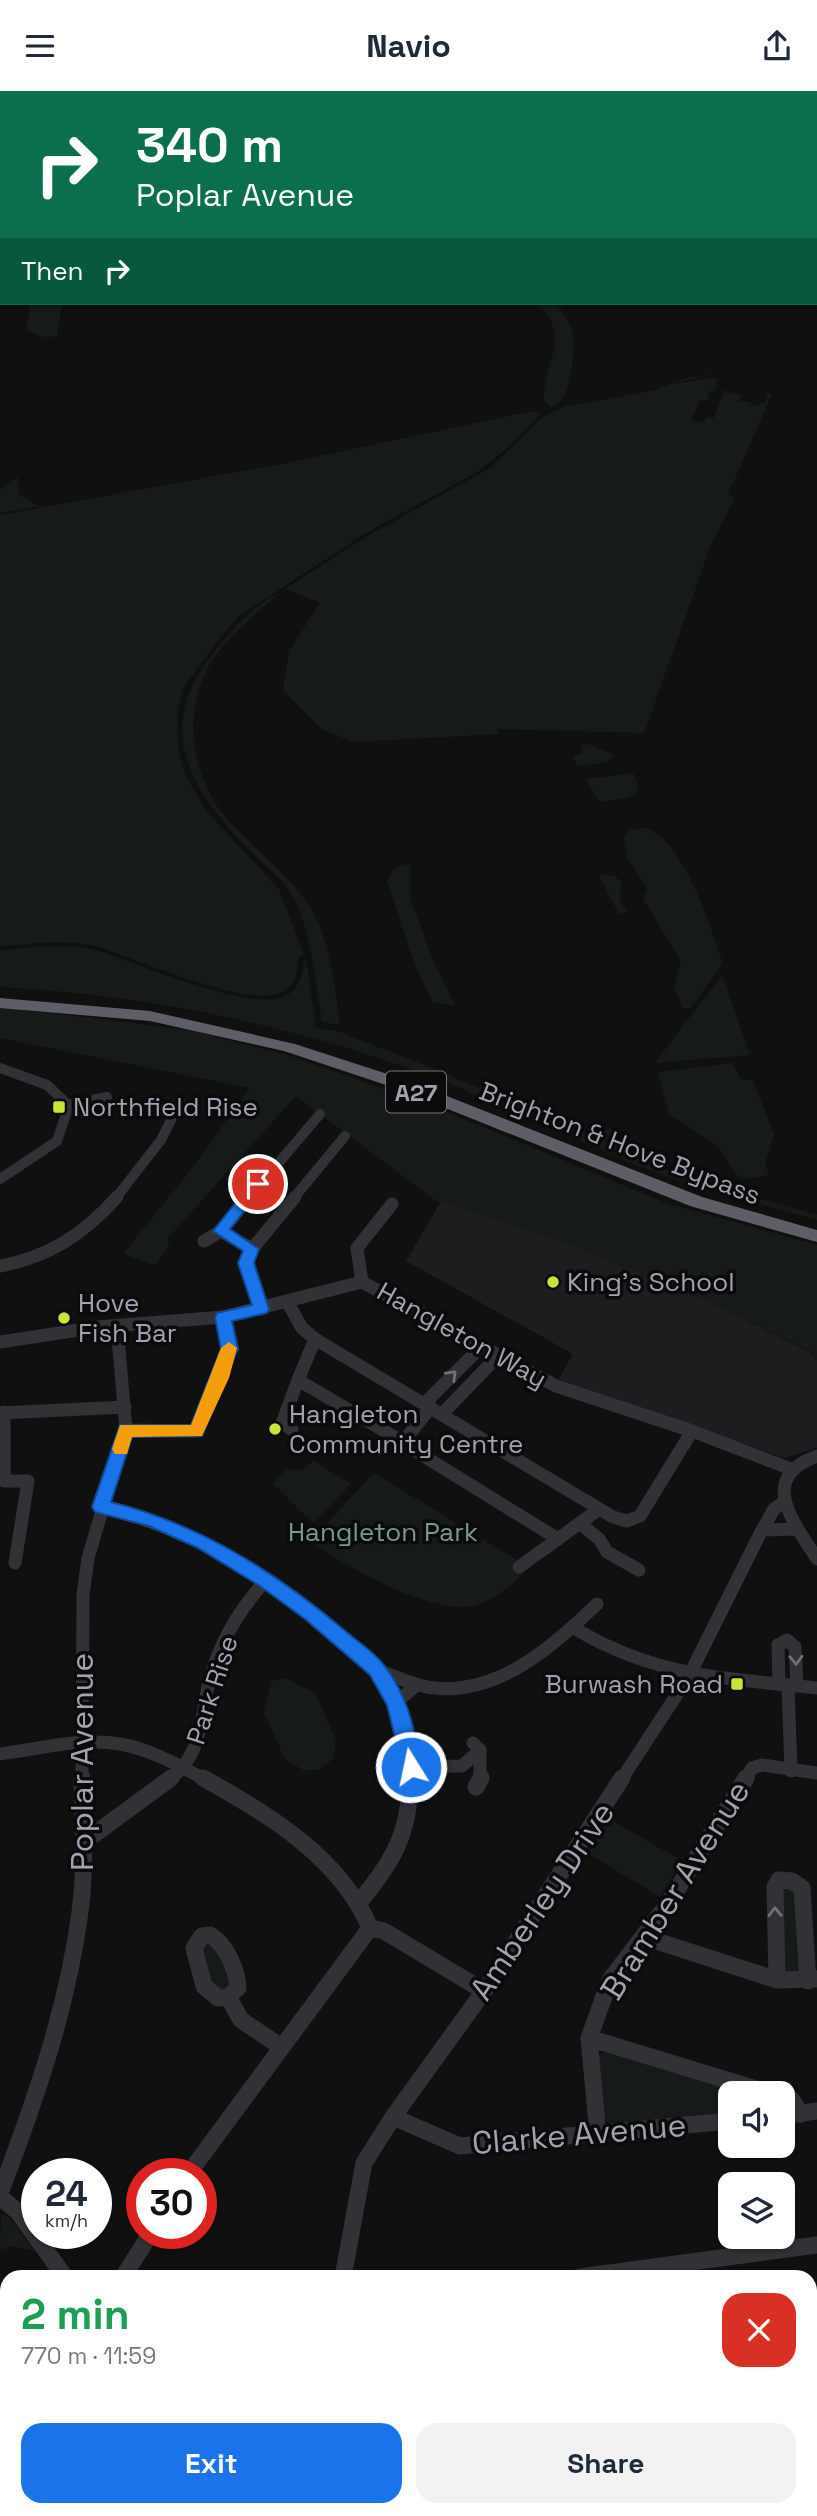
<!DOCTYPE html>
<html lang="en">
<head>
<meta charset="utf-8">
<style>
  body { margin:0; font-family:"Space Grotesk",sans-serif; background:#f2f2f3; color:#1f2937; height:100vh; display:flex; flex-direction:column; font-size:26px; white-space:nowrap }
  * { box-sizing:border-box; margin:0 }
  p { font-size:23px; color:#747a83 }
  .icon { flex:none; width:38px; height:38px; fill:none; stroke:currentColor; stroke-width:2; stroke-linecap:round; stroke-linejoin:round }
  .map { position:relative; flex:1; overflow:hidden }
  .details { position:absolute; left:0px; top:2179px; width:817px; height:247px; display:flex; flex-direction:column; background:#fff; border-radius:21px 21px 0 0; box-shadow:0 2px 5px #0004 }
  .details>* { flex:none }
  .banner { position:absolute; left:0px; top:0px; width:817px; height:214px; box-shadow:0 2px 5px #0004; background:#0b6e4f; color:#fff; overflow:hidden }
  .fabs { position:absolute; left:718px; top:1990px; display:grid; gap:14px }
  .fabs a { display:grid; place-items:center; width:77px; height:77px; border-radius:14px; background:#fff; box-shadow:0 2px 5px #0004; font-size:35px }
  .speed { position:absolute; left:21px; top:2067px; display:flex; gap:14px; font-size:35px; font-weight:700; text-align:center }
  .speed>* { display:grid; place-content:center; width:91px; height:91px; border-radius:50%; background:#fff; box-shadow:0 2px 5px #0004; line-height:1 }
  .speed small { font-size:18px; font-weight:400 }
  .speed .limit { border:10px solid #d22; background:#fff; color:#111 }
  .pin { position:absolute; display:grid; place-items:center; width:60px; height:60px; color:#fff; margin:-30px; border:4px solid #fff; border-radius:50%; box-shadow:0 2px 7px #0007 }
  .me { position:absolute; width:77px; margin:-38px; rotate:350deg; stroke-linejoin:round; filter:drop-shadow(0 0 5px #0008) }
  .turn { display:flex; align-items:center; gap:24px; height:147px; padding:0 21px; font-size:32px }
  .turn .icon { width:91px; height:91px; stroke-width:2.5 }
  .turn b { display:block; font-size:49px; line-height:60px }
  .then { display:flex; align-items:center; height:66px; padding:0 21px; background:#0003; gap:14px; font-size:26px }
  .round { display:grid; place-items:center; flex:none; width:74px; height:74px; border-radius:21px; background:#f2f2f3 }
  .summary { display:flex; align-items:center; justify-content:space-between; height:119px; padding:0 21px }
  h1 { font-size:42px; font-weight:700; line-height:52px; color:#1e9e55 }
  .action { display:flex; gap:14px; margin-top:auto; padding:14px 21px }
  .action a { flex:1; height:80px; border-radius:21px; background:#1a73e8; color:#fff; font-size:28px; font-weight:700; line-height:80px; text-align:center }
  .action a+a { background:#f2f2f3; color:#1f2937 }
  header { display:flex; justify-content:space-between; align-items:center; height:91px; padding:0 21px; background:#fff; font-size:32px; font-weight:700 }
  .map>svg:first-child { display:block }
  .built { fill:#1d1c1e }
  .green { fill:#161b1a }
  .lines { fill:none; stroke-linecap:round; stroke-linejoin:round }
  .minor-far3 { stroke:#323136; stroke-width:6 }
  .minor-far2 { stroke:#323136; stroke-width:10 }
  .minor-far1 { stroke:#323136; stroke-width:13 }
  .minor { stroke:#323136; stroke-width:17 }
  .major { fill:#4f4d54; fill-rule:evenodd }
  .highway { fill:#5f5d66; fill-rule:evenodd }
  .oneway { stroke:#716f7a }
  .route { fill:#1a73e8; stroke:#114b97; stroke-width:2 }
  .slow { fill:#f59e0b }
  .poi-dot { fill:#c6e731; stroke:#0b0b0c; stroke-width:2.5 }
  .labels { text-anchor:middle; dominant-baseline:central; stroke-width:7; stroke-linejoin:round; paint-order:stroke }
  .shield { fill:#0b0b0c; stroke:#777480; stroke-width:2 }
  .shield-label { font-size:24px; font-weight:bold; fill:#a5a1b1 }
  .poi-label { font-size:26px; fill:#a5a1b1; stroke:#0b0b0c; text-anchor:start }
  .street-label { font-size:26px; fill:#a5a1b1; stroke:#0b0b0c }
  .park-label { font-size:26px; fill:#799b8d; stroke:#0b0b0c }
  .near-street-label { font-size:32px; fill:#a5a1b1; stroke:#0b0b0c }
</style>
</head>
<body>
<header><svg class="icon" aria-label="menu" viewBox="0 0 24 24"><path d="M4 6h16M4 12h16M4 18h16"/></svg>Navio<svg class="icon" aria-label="share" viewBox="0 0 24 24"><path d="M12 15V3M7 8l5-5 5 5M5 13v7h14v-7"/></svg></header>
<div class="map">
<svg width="817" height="2425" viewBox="0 0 817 2425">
  <rect width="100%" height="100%" fill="#101011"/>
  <path class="built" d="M 441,1110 L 569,1153 L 710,1211 L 811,1262 L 817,1269 L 817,1357 L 784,1367 L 558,1289 L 573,1263 L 406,1170 Z"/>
  <g class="green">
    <path d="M 478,0 L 817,0 L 817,211 L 816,2 Z"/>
    <path d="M 31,212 L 62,212 L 57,245 L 43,246 L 26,239 Z"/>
    <path d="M 539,212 L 555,212 C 562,219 570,231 572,240 C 576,259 572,310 551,317 L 544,309 C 544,266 572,252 539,212 Z"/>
    <path d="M 721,281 L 668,294 L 717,286 L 715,300 L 710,300 L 707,310 L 700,309 L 691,329 L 703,331 L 707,326 L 714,327 L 724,300 L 741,304 L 739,310 L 751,311 L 751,315 L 766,311 L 768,302 L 772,303 L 728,404 L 735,406 L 711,454 L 644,642 L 498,638 L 499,643 L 354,651 L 323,639 L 283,599 L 289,560 L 320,512 L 285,498 L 369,444 L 490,377 L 543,326 L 566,315 L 652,300 L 683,288 Z"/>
    <path d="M 532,320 L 541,322 L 513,352 L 477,381 L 366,442 L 239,525 L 223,543 L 183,597 L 177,622 L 179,662 L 185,683 L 206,720 L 279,798 L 304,863 L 298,868 C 297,878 297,889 289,897 C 259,926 130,863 90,854 C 61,848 30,853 0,855 L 0,424 L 286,372 Z"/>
    <path d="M 18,386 L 19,404 L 40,415 L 0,422 L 0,399 Z"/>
    <path d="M 281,501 C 260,519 237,538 219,560 C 180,609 188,683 227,728 C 254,758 290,783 311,818 C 331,852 334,894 340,932 L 337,934 L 322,930 C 315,892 311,834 290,801 C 280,785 262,772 249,759 C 194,702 154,643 208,569 C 227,543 252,514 281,501 Z"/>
    <path d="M 588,653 L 614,664 L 609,671 L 578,675 L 572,665 L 583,662 L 581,654 Z"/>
    <path d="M 633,682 L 639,699 L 628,707 L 599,711 L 586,688 Z"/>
    <path d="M 645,737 C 685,750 710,835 723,872 L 691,917 L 683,918 L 674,894 L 681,870 L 643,808 L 647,797 L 627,766 L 624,747 L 630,739 Z"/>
    <path d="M 410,772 L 410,806 L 432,867 L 455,914 L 433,912 L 415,874 L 387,789 L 396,776 Z"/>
    <path d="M 598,783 L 614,785 L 621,790 L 620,810 L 627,821 L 619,823 Z"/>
    <path d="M 47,855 C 63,856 81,855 96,859 C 137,871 251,924 287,904 C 302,896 301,880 306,867 L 316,937 L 337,940 L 437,979 L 582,1041 L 596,1043 L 611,1037 L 613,1052 L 681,1085 L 817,1124 L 817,1129 L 683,1091 L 639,1075 C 553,1039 468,996 379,967 C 257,927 128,903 0,896 L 0,859 Z"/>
    <path d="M 722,884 L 750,964 L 655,972 Z"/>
    <path d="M 0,916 L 190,939 L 294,966 L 440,1018 L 666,1112 L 817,1154 L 817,1269 L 811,1261 L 710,1211 L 569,1153 L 435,1109 L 296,1005 L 168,1147 L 169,1155 L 155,1174 L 123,1163 L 189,1081 L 250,997 L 0,947 Z"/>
    <path d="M 733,972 L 741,989 L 753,989 L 774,1044 L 765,1072 L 769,1084 L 746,1088 L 738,1085 L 717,1055 L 669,1023 L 658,981 Z"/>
    <path d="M 314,1370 L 351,1393 L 314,1431 C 297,1420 288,1405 273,1393 L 286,1378 L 302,1379 Z"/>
    <path d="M 374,1382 L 529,1476 C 515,1492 493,1511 472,1515 C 430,1523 344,1475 310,1450 Z"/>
    <path d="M 285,1587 L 315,1602 L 336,1649 L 333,1668 L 318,1679 L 303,1679 L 285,1668 L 264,1622 L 271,1590 Z"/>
    <path d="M 610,1728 L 682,1770 L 660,1806 L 587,1762 Z"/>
    <path d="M 782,1792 L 794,1792 L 802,1880 L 794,1887 L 783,1880 Z"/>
    <path d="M 210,1851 L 233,1885 L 228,1899 L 214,1900 L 199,1855 Z"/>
    <path d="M 609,1957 L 753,2002 L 730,2002 L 730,2024 L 615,2037 L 603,2026 L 596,1967 Z"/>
    <path d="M 1,2123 L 8,2125 L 35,2160 L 12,2155 L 0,2159 Z"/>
  </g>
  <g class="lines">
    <path class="minor-far3" d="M 477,0 L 479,2"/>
    <g class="minor-far2">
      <path d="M 0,977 L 47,994 L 64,1010 L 67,1020 L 57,1050 L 0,1088"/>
      <path d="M 66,1014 L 107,1006"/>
      <path d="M 115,1108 L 161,1049 L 180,1011"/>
      <path d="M 248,1108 L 320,1023"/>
      <path d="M 293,1108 L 345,1045"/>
    </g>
    <g class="minor-far1">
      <path d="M 250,1106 L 221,1140 L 252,1158"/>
      <path d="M 204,1150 L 221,1140"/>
      <path d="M 0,1175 C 49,1166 84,1143 117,1106"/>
      <path d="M 362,1191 L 357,1157 L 392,1113"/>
      <path d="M 288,1212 L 302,1237 L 315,1248 L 613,1426 L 627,1430 L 640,1425 L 692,1340"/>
      <path d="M 261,1218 L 246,1172 L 252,1158 L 295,1106"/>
      <path d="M 315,1248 L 298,1289 L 403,1351 L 431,1316"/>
      <path d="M 0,1251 L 98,1236 L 223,1226 L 362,1191 L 556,1295 L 692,1340 L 791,1378"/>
      <path d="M 425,1312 L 480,1257"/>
      <path d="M 4,1321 L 4,1390 L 28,1390 L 15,1472"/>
      <path d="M 0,1322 L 125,1316"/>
      <path d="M 442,1323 L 497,1266"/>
      <path d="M 126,1339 L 196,1340 L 229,1258 L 223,1226"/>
      <path d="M 292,1339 L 282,1332 L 298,1289"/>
      <path d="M 406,1354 L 558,1448 L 599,1418"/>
      <path d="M 817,1365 C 757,1387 793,1430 817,1468"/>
      <path d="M 101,1416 C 181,1435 248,1474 313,1523 C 341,1545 370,1566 389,1597 C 405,1624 410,1658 410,1689"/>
      <path d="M 581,1433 L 599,1448 L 607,1461 L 639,1479"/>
      <path d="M 762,1439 L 798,1438"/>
      <path d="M 519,1476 L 558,1448"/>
      <path d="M 574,1537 C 655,1586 725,1587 817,1597"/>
      <path d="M 377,1579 C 395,1585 414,1595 434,1597 C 499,1604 553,1555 597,1513"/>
      <path d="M 779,1593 L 778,1554 L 787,1549 L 795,1556 L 797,1594"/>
      <path d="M 788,1594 L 791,1680"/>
      <path d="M 395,1612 L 417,1594"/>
      <path d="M 480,1659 L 480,1689"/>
      <path d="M 0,1663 C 39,1658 81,1646 120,1653 C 150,1658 180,1675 206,1689"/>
      <path d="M 411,1676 L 462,1675 L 480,1659 L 473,1652"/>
      <path d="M 82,1689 L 83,1504 L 88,1467 L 126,1339 L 117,1235"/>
      <path d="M 169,1689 C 207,1661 199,1618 213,1577 C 225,1542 242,1516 266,1489"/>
      <path d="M 621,1689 L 689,1585 L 762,1439 L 774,1418 L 784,1411"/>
      <path d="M 745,1689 L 752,1677 L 762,1674 L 817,1682"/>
    </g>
    <g class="minor">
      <path d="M 203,1687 C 267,1722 341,1767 370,1837"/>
      <path d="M 476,1696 L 481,1687"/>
      <path d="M 84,1751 L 171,1687"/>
      <path d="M 361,1809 C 394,1769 410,1741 410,1687"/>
      <path d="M 370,1837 L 384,1840 L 484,1900"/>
      <path d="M 210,1844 C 226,1853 237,1879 238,1897 L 228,1906 L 218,1907 L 204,1895 L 194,1857 L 202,1845 Z"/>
      <path d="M 644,1846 L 777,1889 L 817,1888"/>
      <path d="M 777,1889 L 775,1796 L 779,1789 L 792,1790 L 802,1797 L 808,1890"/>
      <path d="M 228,1906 L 241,1929 L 280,1955"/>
      <path d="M 589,1947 L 769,2002"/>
      <path d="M 782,2006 L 792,2009 L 801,2023"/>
      <path d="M 782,2025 L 817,2020"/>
      <path d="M 393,2026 L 460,2055 L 730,2030"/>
      <path d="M 598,2044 L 589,1947 L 610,1889 L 668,1813 L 746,1687"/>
      <path d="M 189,2082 L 370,1837"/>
      <path d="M 0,2102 C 35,2010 67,1919 80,1821 C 86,1777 83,1731 82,1687"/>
      <path d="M 0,2106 L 18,2121 L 65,2186"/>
      <path d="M 123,2186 L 151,2142"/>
      <path d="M 343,2186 L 364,2072 L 393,2026 L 484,1900 L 622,1687"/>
      <path d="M 580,2186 L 817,2154"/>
      <path d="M 0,2367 L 7,2357"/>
      <path d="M 117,2418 L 118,2425"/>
    </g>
    <g class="major">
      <path d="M 810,2306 L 817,2306 L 817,2338 L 810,2339 Z"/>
      <path d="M 374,2418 L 404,2418 L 402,2425 L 371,2425 Z"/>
      <path d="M 405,2418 L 436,2418 L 434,2425 L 402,2425 Z"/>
    </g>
    <path class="highway" d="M 0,907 L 150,920 L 295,953 L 409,990 L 702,1106 L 817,1139 L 817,1151 L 690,1115 L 398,998 L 284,960 L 150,930 L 0,917 Z"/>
  </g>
  <defs><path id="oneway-chevron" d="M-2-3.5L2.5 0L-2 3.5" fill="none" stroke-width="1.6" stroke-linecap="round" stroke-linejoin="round" transform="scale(1.75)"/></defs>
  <g class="oneway">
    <use href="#oneway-chevron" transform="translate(452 1284) rotate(-45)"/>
    <use href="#oneway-chevron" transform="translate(796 1569) rotate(88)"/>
    <use href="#oneway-chevron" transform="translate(775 1821) rotate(-91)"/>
  </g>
  <path class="route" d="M 258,1088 L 266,1093 L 230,1138 L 259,1158 L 254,1172 L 269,1218 L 267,1222 L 232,1230 L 238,1258 L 202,1345 L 132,1346 L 111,1411 C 199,1433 274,1480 343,1538 C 355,1549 373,1560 383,1573 C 399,1592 411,1622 415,1646 C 417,1657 423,1671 418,1682 L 411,1685 L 404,1682 L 387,1614 L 370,1584 L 305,1528 L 260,1495 L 198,1457 L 149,1435 L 95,1421 L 92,1416 L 120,1334 L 191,1334 L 221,1258 L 215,1226 L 217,1222 L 252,1214 L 238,1172 L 243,1160 L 213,1140 L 253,1090 Z"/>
  <path class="slow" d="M 229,1251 L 237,1257 L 229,1287 L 202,1345 L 132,1346 L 127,1363 L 115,1363 L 112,1358 L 120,1334 L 191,1334 L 221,1257 Z"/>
  <g class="poi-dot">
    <rect x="52" y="1009" width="14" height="14" rx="3.5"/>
    <circle cx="553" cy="1191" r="7"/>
    <circle cx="64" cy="1227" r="7"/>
    <circle cx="275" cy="1338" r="7"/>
    <rect x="730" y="1586" width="14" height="14" rx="3.5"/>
  </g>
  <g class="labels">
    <rect class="shield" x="386" y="980.5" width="60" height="41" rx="5"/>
    <g class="shield-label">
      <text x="416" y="1001">A27</text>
    </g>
    <g class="poi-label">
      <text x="73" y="1016">Northfield Rise</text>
      <text x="567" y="1191">King's School</text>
      <text x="78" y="1212">Hove<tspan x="78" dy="30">Fish Bar</tspan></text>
      <text x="289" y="1323">Hangleton<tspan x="289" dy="30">Community Centre</tspan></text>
      <text x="723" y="1593" text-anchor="end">Burwash Road</text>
    </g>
    <g class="street-label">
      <text transform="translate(620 1052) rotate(21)">Brighton &amp; Hove Bypass</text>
      <text transform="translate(462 1244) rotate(29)">Hangleton Way</text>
      <text transform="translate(212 1599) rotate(-72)">Park Rise</text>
    </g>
    <g class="park-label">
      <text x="383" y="1441">Hangleton Park</text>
    </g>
    <g class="near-street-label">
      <text transform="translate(82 1671) rotate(-90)">Poplar Avenue</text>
      <text transform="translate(675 1799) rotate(-58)">Bramber Avenue</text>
      <text transform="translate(542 1810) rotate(-56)">Amberley Drive</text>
      <text transform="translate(579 2043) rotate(-5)">Clarke Avenue</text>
    </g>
  </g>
</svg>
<div class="fabs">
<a><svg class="icon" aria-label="sound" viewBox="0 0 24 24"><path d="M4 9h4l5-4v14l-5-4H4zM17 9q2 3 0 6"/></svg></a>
<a><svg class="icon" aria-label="layers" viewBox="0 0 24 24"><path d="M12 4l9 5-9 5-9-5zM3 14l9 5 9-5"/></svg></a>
</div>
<div class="speed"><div>24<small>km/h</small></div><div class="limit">30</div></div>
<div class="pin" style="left:258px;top:1093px;background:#d93025"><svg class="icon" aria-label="arrive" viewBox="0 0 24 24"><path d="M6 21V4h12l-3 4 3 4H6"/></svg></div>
<svg class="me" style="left:411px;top:1676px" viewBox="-20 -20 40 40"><circle r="17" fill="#1a73e8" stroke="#fff" stroke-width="3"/><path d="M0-11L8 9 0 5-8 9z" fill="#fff"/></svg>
<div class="banner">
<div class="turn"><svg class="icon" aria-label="right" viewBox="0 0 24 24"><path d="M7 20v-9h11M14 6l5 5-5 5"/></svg><div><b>340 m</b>Poplar Avenue</div></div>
<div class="then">Then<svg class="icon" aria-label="right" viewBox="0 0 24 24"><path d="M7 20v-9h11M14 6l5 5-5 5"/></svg></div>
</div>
<section class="details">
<div class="summary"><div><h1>2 min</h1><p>770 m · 11:59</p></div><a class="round" style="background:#d93025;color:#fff"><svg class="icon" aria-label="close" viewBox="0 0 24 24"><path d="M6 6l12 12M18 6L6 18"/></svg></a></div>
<div class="action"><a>Exit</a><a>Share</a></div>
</section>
</div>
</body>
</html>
